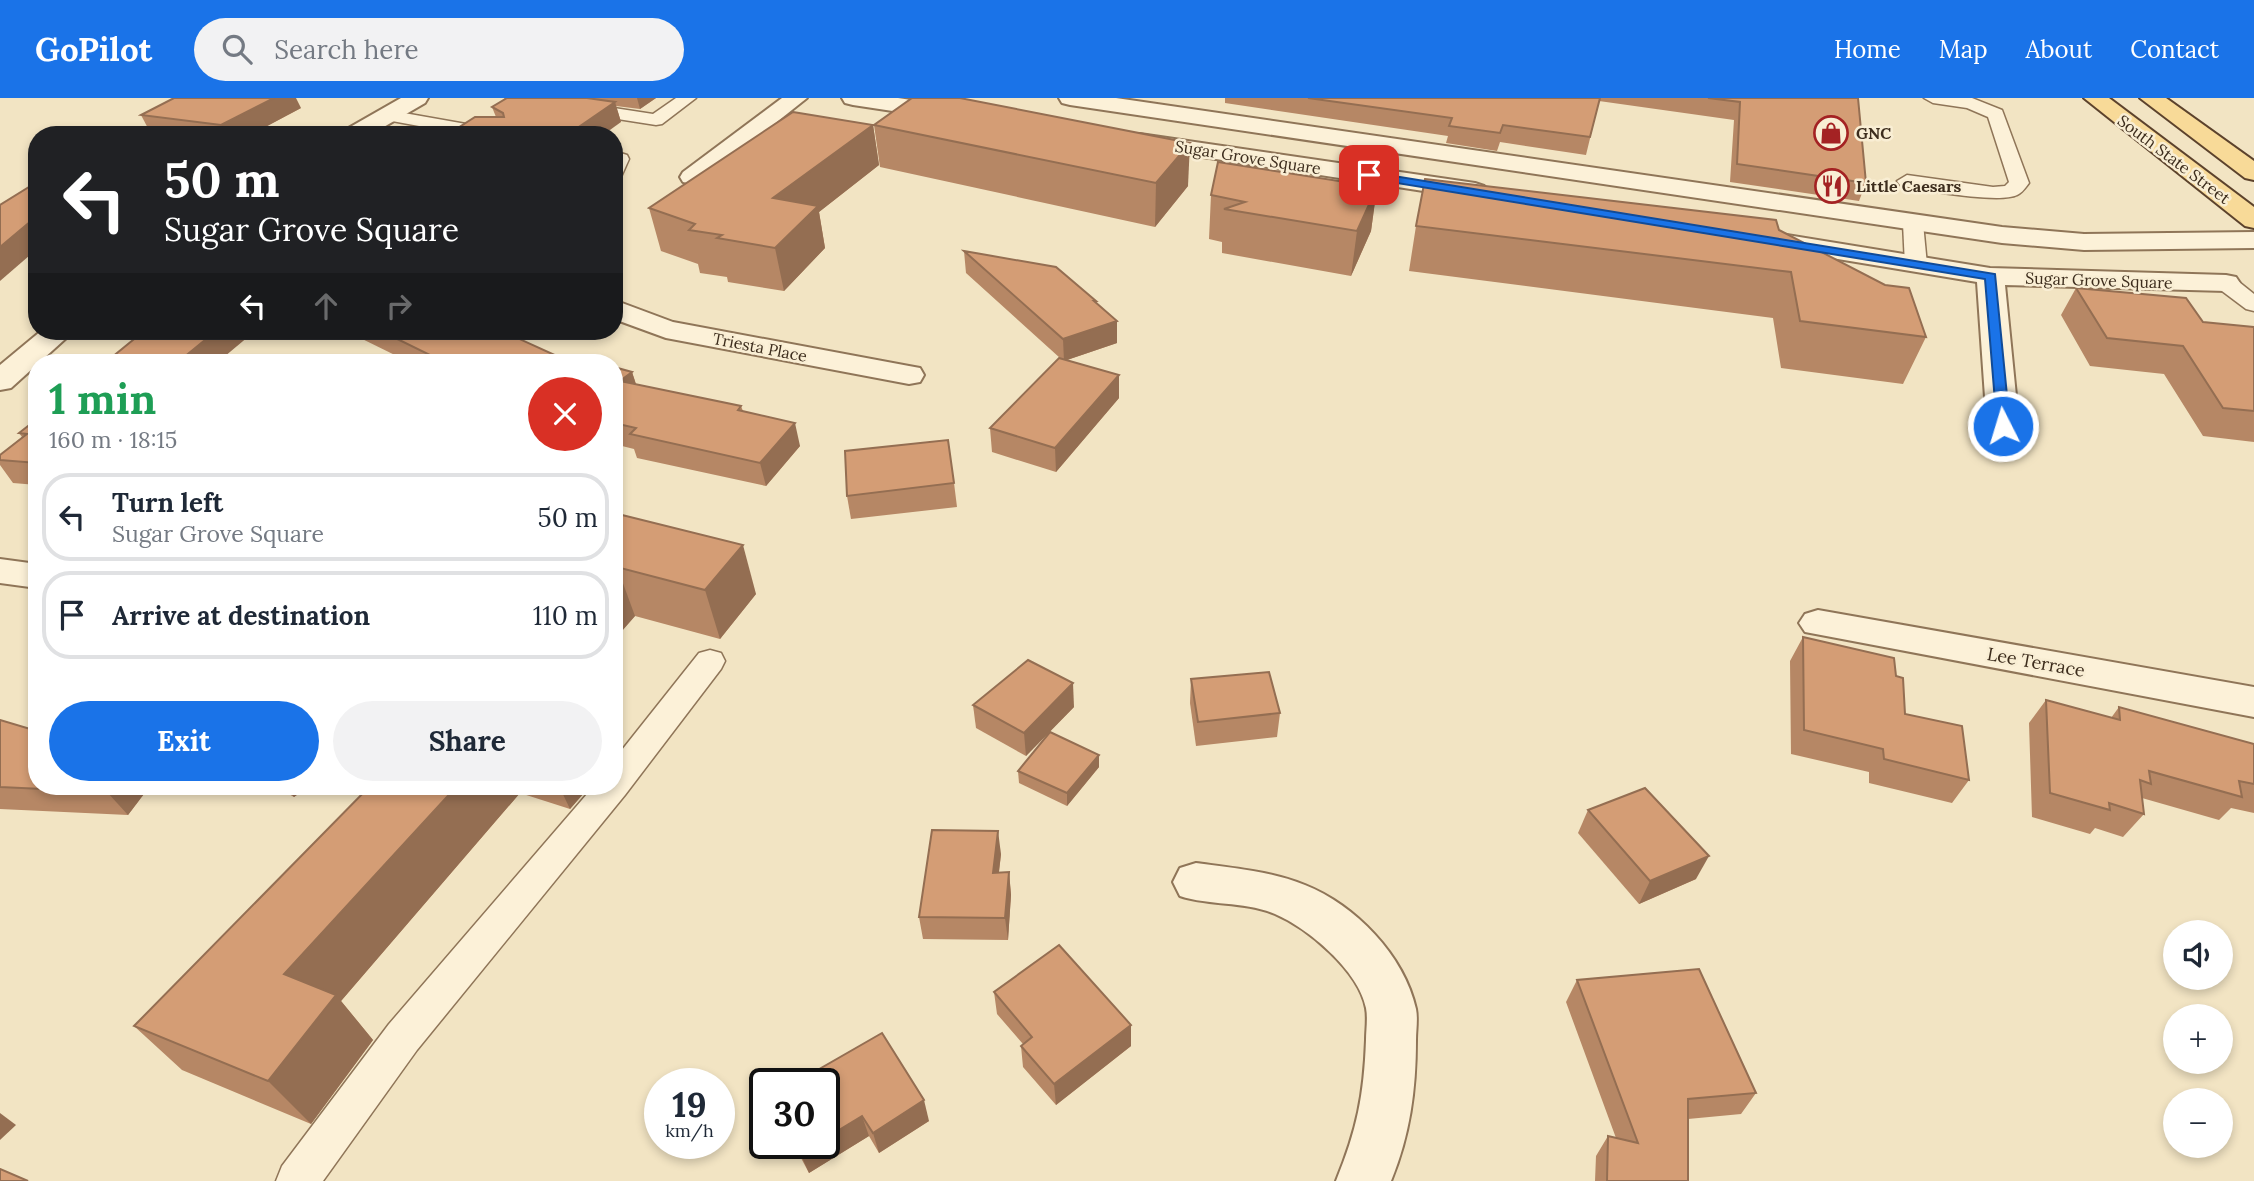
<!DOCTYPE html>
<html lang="en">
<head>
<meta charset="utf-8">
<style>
  body { margin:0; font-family:Lora,serif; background:#f2f2f3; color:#1f2937; height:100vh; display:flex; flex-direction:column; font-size:26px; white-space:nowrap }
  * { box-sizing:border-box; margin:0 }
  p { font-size:23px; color:#747a83 }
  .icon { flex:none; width:38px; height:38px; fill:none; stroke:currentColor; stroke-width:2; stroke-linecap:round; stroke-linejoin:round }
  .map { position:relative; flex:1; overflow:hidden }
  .drawer { position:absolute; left:28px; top:256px; width:595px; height:441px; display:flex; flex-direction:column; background:#fff; border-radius:28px; box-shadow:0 4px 10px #0003 }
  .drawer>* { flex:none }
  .top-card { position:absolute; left:28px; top:28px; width:595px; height:214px; border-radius:28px; box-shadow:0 4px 10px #0003; background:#202124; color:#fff; overflow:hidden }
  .controls { position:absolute; left:2163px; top:822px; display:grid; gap:14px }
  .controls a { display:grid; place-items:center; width:70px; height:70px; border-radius:50%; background:#fff; box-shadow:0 4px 10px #0003; font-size:35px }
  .speed { position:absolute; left:644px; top:970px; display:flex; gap:14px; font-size:35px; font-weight:700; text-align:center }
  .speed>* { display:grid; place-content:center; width:91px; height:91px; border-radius:50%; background:#fff; box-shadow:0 4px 10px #0003; line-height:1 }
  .speed small { font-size:18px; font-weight:400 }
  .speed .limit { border:4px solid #111; border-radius:10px; background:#fff; color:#111 }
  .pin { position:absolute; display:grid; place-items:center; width:60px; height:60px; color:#fff; margin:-30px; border-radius:14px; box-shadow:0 4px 10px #0006 }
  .me { position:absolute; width:77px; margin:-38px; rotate:355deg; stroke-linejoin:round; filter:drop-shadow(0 0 5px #0008) }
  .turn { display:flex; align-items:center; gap:24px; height:147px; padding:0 21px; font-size:32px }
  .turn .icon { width:91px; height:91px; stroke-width:2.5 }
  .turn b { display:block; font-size:49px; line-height:60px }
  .lanes { display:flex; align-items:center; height:66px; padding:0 21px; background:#0003; justify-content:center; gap:35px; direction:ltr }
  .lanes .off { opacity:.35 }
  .round { display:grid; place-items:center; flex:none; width:74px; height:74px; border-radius:37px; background:#f2f2f3 }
  .head { display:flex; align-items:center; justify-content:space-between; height:119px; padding:0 21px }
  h1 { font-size:42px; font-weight:800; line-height:52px; color:#1e9e55 }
  .action { display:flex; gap:14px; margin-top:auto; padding:14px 21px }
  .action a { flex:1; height:80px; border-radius:42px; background:#1a73e8; color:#fff; font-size:28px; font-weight:800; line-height:80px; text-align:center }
  .action a+a { background:#f2f2f3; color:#1f2937 }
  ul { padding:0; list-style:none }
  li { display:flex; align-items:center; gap:21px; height:88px; margin:0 14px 10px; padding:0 7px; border:4px solid #e0e1e3; border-radius:28px }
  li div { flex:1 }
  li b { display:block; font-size:26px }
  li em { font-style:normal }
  header { display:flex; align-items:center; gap:42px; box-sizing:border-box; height:98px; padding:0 35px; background:#1a73e8; color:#fff }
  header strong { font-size:33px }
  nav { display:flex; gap:38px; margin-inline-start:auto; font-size:24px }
  .search { width:490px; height:63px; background:#f2f2f3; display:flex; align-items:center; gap:18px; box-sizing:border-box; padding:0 24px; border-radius:38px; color:#747a83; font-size:26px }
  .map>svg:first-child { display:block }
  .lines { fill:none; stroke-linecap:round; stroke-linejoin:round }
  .service-casing { stroke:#8f7558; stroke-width:3 }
  .minor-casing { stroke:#8f7558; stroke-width:4 }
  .tertiary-casing { stroke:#8f7558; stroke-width:4 }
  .primary-casing { stroke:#5c422c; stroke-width:4 }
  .service { fill:#fcf1d8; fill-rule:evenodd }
  .minor { fill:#fcf1d8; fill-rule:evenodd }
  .tertiary { fill:#fcf1d8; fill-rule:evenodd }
  .primary { fill:#f8da98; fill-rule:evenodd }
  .wall { fill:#b68765 }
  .shaded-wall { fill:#946e52 }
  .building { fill:#d49d75; stroke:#946e52; stroke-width:2 }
  .route { fill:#1a73e8; stroke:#114b97; stroke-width:2 }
  .labels { text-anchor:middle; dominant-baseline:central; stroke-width:5; stroke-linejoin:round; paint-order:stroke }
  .far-poi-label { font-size:16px; font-weight:bold; fill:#3d2d1d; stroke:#f9eed4; text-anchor:start }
  .far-street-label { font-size:16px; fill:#3d2d1d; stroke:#f9eed4 }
  .street-label { font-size:18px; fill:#3d2d1d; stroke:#f9eed4 }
</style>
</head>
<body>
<header>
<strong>GoPilot</strong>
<div class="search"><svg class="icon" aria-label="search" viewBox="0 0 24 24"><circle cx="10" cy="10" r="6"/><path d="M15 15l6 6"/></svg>Search here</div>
<nav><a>Home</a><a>Map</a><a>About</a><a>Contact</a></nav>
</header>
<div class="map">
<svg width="2254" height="1083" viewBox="0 0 2254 1083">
  <rect width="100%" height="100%" fill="#f2e4c3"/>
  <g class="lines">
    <g class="service-casing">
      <g id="service">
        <path d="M 506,0 L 549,0 L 653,16 L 676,0 L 696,0 L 662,26 L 656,27 L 515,5 Z"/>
        <path d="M 1924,0 L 1972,0 L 2002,12 L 2029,85 C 2026,89 2022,95 2017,97 C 2000,106 1921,92 1900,87 L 1897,83 L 1907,77 L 1993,89 L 2005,88 L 2009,84 L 1988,19 L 1967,10 L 1933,5 Z"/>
        <path d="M 387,12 L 500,32 L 509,37 L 468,37 L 381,21 L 378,17 Z"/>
        <path d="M 614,53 L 627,57 L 629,61 L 621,79 L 614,81 Z"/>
        <path d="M 1913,119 L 1920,121 L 1923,125 L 1927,167 L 1924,172 L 1908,172 L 1905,167 L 1903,125 L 1906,121 Z"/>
        <path d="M 2226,179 L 2234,180 L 2254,196 L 2254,213 L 2246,211 L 2218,190 L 2215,185 L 2218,180 Z"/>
        <path d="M 710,552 L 721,555 L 725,563 L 721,571 L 625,697 L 417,952 L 323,1083 L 276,1083 L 282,1068 L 389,926 L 594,688 L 614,688 L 614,662 L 699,555 Z"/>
      </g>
    </g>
    <g class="minor-casing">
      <g id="minor">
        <path d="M 782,0 L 807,0 L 701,84 L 692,86 L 683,84 L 680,79 L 683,74 Z"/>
        <path d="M 842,0 L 898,0 L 952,8 L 960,10 L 963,15 L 960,20 L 952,22 L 853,7 L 845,5 Z"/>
        <path d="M 1059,0 L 1116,0 L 2002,129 L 2084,136 L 2254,134 L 2254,150 L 2084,152 L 2002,145 L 1070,7 L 1062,5 Z"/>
        <path d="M 1140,36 L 1475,85 L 1484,88 L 1488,93 L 1484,98 L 1475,101 L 1132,48 L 1128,43 L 1132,38 Z"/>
        <path d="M 1762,133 L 1990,170 L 2226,177 L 2236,179 L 2240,185 L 2236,191 L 2226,193 L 2005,187 L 2019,328 L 2014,335 L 2003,338 L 1992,335 L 1987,328 L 1977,184 L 1753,147 L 1749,141 L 1753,135 Z"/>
        <path d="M 614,202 L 673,224 L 909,268 L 920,270 L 924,277 L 920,284 L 909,286 L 666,240 L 614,221 Z"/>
        <path d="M 0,461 L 37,466 L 37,490 L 0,485 Z"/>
        <path d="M 1818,512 L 2254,589 L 2254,619 L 1805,534 L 1799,525 L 1805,516 Z"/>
        <path d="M 1196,765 C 1234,770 1269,773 1305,787 C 1355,807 1404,857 1416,911 C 1418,921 1416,932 1416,942 C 1416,992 1410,1037 1391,1083 L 1336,1083 C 1357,1032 1364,997 1366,942 C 1366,932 1368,920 1366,910 C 1359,873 1308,830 1275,816 C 1245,803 1210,808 1180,798 L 1173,784 L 1180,770 Z"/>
      </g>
    </g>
    <g class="tertiary-casing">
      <g id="tertiary">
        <path d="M 401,0 L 428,0 L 425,5 L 370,37 L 341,37 L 345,32 Z"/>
        <path d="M 41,233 L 74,233 L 11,290 L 0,292 L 0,267 Z"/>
      </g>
    </g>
    <g class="primary-casing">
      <g id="primary">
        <path d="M 2084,0 L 2109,0 L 2254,109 L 2254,130 L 2245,128 Z"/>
        <path d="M 2140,0 L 2166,0 L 2254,63 L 2254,82 L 2245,80 Z"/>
      </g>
    </g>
    <use href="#service" class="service"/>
    <use href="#minor" class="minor"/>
    <use href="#tertiary" class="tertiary"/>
    <use href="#primary" class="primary"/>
  </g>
  <g class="wall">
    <path d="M 507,0 L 656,0 L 640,11 L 616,8 L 621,24 L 496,19 L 492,9 Z"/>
    <path d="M 1225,0 L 1858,0 L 1866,85 L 1859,103 L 1730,84 L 1734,22 L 1599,3 L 1586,57 L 1500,44 L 1497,53 L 1446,45 L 1448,38 L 1225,5 Z"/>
    <path d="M 301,10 L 250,37 L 151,36 L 141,17 Z"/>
    <path d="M 873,27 L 879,67 L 819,114 L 825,150 L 784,193 L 728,184 L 727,179 L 700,175 L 698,166 L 661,153 L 649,110 Z"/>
    <path d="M 874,27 L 1188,88 L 1155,129 L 880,69 Z"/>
    <path d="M 1377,89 L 1371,133 L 1351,178 L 1222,155 L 1222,144 L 1209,141 L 1211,97 Z"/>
    <path d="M 1416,128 L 1779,132 L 1926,239 L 1903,286 L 1781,270 L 1773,220 L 1409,173 Z"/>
    <path d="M 964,153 L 1096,203 L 1096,205 L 1117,245 L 1067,262 L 1119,277 L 1119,300 L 1056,374 L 992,354 L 990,330 L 1060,260 L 966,175 Z"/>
    <path d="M 2076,190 L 2203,224 L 2254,229 L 2254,344 L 2203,338 L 2164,276 L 2090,268 L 2061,217 Z"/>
    <path d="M 346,233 L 502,233 L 570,264 L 409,264 Z"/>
    <path d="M 614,269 L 632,274 L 636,286 L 741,308 L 743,313 L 800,348 L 766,388 L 637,360 L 634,351 L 614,346 Z"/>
    <path d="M 37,321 L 37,387 L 13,385 L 0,367 L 0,357 L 22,339 L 19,335 Z"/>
    <path d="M 954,385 L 957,409 L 851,421 L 847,398 Z"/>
    <path d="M 614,415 L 756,496 L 720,541 L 635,518 L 614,542 Z"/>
    <path d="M 1803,539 L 1896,578 L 1905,616 L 1969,682 L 1952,705 L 1869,685 L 1869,674 L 1791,656 L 1790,563 Z"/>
    <path d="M 1191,581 L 1280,615 L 1277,639 L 1196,648 L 1190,605 Z"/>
    <path d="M 2046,602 L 2111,620 L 2119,609 L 2254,646 L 2254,715 L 2231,710 L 2219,722 L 2142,700 L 2144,716 L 2123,739 L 2095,730 L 2090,736 L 2032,719 L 2029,625 Z"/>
    <path d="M 973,607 L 1074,609 L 1026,658 L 976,630 Z"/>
    <path d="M 0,622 L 150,688 L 128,717 L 0,711 Z"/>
    <path d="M 1099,657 L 1099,669 L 1067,708 L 1019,685 L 1018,673 Z"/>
    <path d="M 275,688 L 309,688 L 294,699 Z"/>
    <path d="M 370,688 L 590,688 L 570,711 L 520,695 L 341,903 L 373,942 L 311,1026 L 182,972 L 134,928 Z"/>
    <path d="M 1588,712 L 1696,781 L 1639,806 L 1578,735 Z"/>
    <path d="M 1001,756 L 999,774 L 1009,774 L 1011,797 L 1008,842 L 923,841 L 919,819 Z"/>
    <path d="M 1577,882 L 1756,995 L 1741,1016 L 1688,1021 L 1688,1083 L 1595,1083 L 1596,1058 L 1608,1038 L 1616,1040 L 1566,904 Z"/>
    <path d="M 994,894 L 1131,948 L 1056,1007 L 1023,969 L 1021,948 L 1023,946 L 997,916 Z"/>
    <path d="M 824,985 L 929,1023 L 879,1055 L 869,1038 L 809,1075 L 793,1045 L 824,1045 Z"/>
  </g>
  <g class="shaded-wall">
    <path d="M 274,0 L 296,0 L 301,10 L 250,37 L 225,37 L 221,27 Z"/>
    <path d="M 637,0 L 656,0 L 640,11 Z"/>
    <path d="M 615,4 L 621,24 L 603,37 L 567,37 Z"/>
    <path d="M 873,27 L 879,67 L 819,114 L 825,150 L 784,193 L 775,150 L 773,100 Z"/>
    <path d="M 1190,45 L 1188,88 L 1155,129 L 1156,85 Z"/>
    <path d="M 1377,89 L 1371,133 L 1351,178 L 1357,133 Z"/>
    <path d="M 37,118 L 37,151 L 0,183 L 0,149 Z"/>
    <path d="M 1117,223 L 1117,245 L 1064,263 L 1063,241 Z"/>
    <path d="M 216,233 L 255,233 L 218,264 L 178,264 Z"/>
    <path d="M 458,257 L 461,264 L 445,264 Z"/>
    <path d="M 632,274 L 639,296 L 620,283 Z"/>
    <path d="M 1119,277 L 1119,300 L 1056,374 L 1055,350 Z"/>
    <path d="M 795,325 L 800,348 L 766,388 L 760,365 Z"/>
    <path d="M 743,447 L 756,496 L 720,541 L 705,492 Z"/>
    <path d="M 617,469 L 635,518 L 614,542 L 614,472 Z"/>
    <path d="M 1073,585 L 1074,609 L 1026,658 L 1024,635 Z"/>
    <path d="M 614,645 L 618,653 L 614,657 Z"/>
    <path d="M 1099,657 L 1099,669 L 1067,708 L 1067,695 Z"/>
    <path d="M 112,688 L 150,688 L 128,717 L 107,694 Z"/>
    <path d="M 286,688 L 309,688 L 294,699 Z"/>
    <path d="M 457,688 L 516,688 L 520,695 L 341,903 L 373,942 L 311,1026 L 268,983 L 284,876 Z"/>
    <path d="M 559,688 L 590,688 L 570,711 Z"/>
    <path d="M 998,733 L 1001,756 L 996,798 L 993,775 Z"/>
    <path d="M 1709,758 L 1696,781 L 1639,806 L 1650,783 Z"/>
    <path d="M 1009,774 L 1011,797 L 1008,842 L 1005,820 Z"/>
    <path d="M 1131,927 L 1131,948 L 1056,1007 L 1054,986 Z"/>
    <path d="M 924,1002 L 929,1023 L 879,1055 L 873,1035 Z"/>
    <path d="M 0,1015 L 16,1027 L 0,1042 Z"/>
    <path d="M 862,1018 L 869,1038 L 809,1075 L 800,1055 L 817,1045 L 824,1045 L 824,1041 Z"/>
  </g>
  <g class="building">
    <path d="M 174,0 L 274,0 L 221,27 L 141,17 Z"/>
    <path d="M 507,0 L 587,0 L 615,4 L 567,37 L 447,37 L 475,19 L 504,19 L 503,15 L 492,9 Z"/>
    <path d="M 912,0 L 960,0 L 1190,45 L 1156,85 L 874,27 Z"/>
    <path d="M 1308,0 L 1600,0 L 1590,39 L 1503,27 L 1500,35 L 1449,28 L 1452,20 Z"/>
    <path d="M 1708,0 L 1858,0 L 1866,85 L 1737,66 L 1740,4 Z"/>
    <path d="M 793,14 L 873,27 L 773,100 L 818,108 L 775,150 L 717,140 L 722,137 L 689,132 L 695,126 L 649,110 Z"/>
    <path d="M 1218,64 L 1377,89 L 1357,133 L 1224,111 L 1245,104 L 1211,97 Z"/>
    <path d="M 1425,81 L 1776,122 L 1779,132 L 1885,187 L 1909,190 L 1926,239 L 1800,223 L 1791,174 L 1416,128 Z"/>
    <path d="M 37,84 L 37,118 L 0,149 L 0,107 Z"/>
    <path d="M 964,153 L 1056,169 L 1096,203 L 1094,203 L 1117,223 L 1063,241 Z"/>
    <path d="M 2076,190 L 2186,200 L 2203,224 L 2254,229 L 2254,313 L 2223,310 L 2183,248 L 2107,240 Z"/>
    <path d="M 144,233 L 216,233 L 178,264 L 106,264 Z"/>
    <path d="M 381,233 L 502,233 L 570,264 L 484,264 L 458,257 L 444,264 Z"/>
    <path d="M 576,260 L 594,264 L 571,264 Z"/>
    <path d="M 1059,260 L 1119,277 L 1055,350 L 990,330 Z"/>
    <path d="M 614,269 L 632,274 L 620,283 L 741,308 L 738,312 L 795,325 L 760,365 L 630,336 L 636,330 L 614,325 Z"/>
    <path d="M 37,321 L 37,365 L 0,362 L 0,357 L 27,336 L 19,335 Z"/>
    <path d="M 948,342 L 954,385 L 847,398 L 845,353 Z"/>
    <path d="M 614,415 L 743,447 L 705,492 L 617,469 L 614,472 Z"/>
    <path d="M 1803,539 L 1894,560 L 1896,578 L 1903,580 L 1905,616 L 1962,628 L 1969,682 L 1884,661 L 1883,651 L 1804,632 Z"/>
    <path d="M 1028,562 L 1073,585 L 1024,635 L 973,607 Z"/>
    <path d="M 1269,574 L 1280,615 L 1198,624 L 1191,581 Z"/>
    <path d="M 2046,602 L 2120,622 L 2119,609 L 2254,646 L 2254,686 L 2239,683 L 2242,699 L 2149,673 L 2151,686 L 2140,682 L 2144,716 L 2109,705 L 2110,712 L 2050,695 Z"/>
    <path d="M 0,622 L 37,633 L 37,688 L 112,688 L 107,694 L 0,689 Z"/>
    <path d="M 1050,634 L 1099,657 L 1067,695 L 1018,673 Z"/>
    <path d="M 370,688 L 457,688 L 284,876 L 336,897 L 268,983 L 134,928 Z"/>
    <path d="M 1645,690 L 1709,758 L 1650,783 L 1588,712 Z"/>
    <path d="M 932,732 L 998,733 L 993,775 L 1009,774 L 1005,820 L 919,819 Z"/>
    <path d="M 1059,847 L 1131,927 L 1054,986 L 1021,948 L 1032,939 L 994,894 Z"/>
    <path d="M 1699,871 L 1756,995 L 1688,1001 L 1688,1083 L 1607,1083 L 1608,1038 L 1638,1045 L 1577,882 Z"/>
    <path d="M 882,935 L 924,1002 L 873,1035 L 862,1018 L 824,1041 L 824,985 L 795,985 Z"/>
    <path d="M 795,1045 L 817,1045 L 800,1055 Z"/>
    <path d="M 0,1071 L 28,1083 L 0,1083 Z"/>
  </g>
  <path class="route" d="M 1369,74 L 1995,176 L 2010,328 L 2003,332 L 1997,328 L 1985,181 L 1366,80 L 1366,75 Z"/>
  <defs>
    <g id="shop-ring" transform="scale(1.75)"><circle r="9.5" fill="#f9eed4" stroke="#a42223" stroke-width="1.5"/><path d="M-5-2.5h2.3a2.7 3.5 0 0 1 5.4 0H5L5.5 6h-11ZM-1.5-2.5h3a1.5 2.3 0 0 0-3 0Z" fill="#a42223"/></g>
    <g id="restaurant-ring" transform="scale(1.75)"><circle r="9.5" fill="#f9eed4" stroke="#a42223" stroke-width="1.5"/><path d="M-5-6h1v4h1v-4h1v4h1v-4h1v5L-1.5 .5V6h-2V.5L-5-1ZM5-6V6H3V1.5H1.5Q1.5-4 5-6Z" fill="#a42223"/></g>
  </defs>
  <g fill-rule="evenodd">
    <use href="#shop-ring" x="1831" y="35"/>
    <use href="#restaurant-ring" x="1832" y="88"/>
  </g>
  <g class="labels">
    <g class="far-poi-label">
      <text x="1856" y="35">GNC</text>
      <text x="1856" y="88">Little Caesars</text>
    </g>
    <g class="far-street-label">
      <text transform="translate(1248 59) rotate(9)">Sugar Grove Square</text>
      <text transform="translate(2174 61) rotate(37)">South State Street</text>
      <text transform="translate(2099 182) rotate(2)">Sugar Grove Square</text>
      <text transform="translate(760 249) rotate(11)">Triesta Place</text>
    </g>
    <g class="street-label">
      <text transform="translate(2036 564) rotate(10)">Lee Terrace</text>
    </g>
  </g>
</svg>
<div class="controls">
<a><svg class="icon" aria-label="sound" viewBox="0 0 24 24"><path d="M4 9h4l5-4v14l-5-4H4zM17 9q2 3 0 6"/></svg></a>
<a>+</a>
<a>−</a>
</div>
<div class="speed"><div>19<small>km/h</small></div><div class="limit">30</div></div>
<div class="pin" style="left:1369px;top:77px;background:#d93025"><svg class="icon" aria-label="arrive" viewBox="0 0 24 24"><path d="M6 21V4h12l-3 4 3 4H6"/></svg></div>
<svg class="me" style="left:2003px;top:328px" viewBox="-20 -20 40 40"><circle r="17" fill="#1a73e8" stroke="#fff" stroke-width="3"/><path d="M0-11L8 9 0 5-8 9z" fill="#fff"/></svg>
<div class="top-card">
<div class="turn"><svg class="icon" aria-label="left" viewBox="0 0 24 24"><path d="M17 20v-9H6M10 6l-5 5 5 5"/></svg><div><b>50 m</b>Sugar Grove Square</div></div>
<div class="lanes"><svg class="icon" aria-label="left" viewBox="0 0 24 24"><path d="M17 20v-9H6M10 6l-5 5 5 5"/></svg><svg class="icon off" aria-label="ahead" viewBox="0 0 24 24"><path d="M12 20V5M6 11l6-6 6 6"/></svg><svg class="icon off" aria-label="right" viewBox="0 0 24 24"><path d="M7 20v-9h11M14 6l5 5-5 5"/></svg></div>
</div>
<section class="drawer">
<div class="head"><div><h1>1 min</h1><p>160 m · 18:15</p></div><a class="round" style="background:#d93025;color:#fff"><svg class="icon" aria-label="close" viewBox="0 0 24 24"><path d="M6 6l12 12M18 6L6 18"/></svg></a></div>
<ul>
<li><svg class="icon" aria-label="left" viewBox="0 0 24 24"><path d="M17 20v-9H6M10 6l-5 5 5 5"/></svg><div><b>Turn left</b><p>Sugar Grove Square</p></div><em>50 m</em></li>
<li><svg class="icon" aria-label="arrive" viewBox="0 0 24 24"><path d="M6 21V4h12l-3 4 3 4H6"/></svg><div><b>Arrive at destination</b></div><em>110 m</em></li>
</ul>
<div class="action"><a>Exit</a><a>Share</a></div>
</section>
</div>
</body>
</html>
